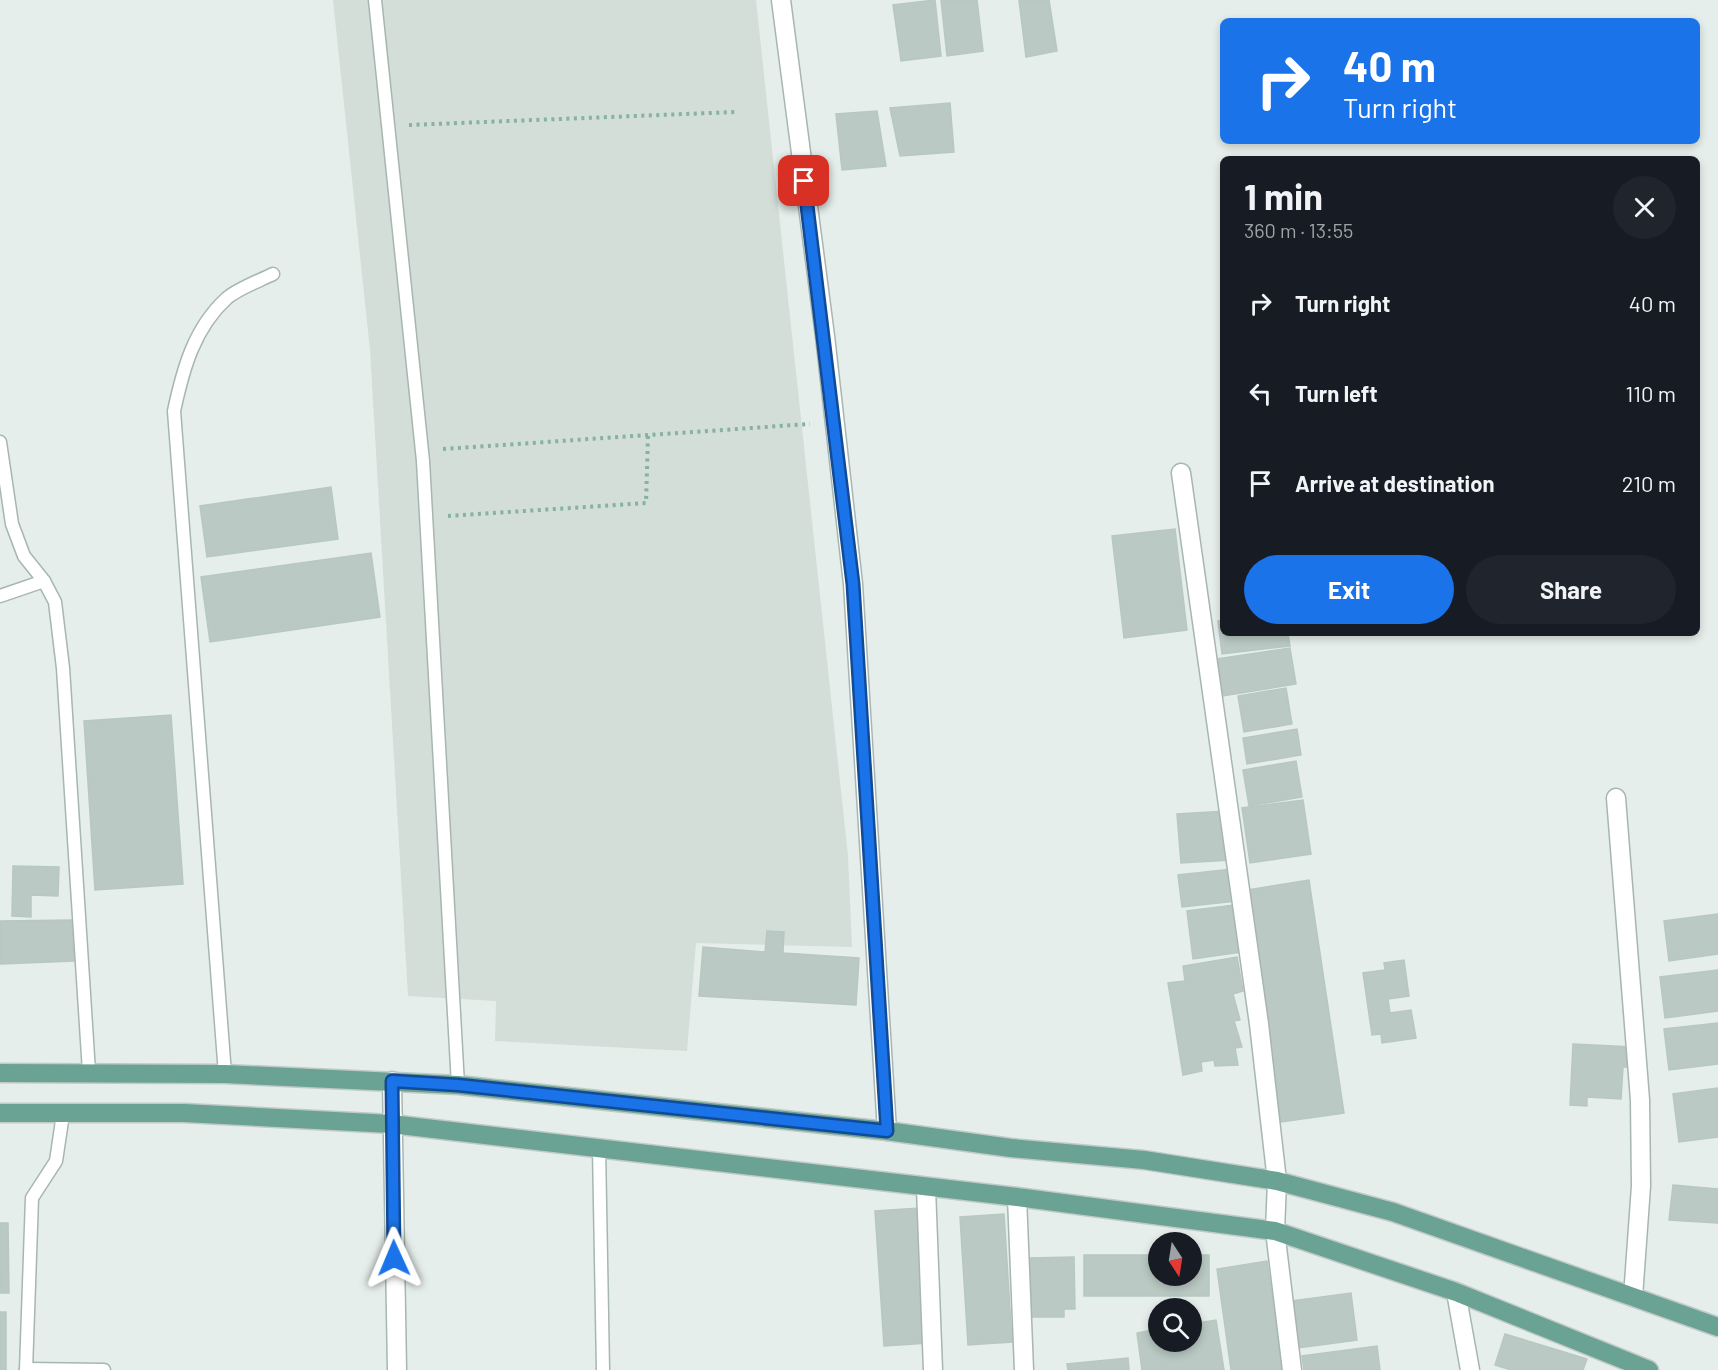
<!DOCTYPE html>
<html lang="en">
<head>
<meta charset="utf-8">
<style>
  body { margin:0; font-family:Barlow,sans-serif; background:#20242c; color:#f1f3f6; height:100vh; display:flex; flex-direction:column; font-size:22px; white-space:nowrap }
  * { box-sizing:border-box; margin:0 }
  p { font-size:20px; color:#9ea1a6 }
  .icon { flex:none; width:33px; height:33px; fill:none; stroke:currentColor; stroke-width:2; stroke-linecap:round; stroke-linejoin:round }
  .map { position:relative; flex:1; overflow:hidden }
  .panel { position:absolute; left:1220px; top:156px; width:480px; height:480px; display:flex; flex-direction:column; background:#171b24; border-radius:9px; box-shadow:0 3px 9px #0003 }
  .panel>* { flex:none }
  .guide { position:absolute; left:1220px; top:18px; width:480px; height:126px; border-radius:9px; box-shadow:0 3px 9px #0003; background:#1a73e8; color:#fff; overflow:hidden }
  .needle { width:39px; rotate:168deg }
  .tools { position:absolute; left:1148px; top:1232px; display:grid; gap:12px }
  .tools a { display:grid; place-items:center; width:54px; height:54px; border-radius:50%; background:#171b24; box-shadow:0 3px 9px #0003; font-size:30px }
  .pin { position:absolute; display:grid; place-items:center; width:51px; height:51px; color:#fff; margin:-26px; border-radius:12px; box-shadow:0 3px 9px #0006 }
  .me { position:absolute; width:66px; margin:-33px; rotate:359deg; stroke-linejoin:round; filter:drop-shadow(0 0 4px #0008) }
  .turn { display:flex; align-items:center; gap:21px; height:126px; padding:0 24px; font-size:27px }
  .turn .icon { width:78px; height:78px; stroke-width:2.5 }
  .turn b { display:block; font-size:42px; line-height:51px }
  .round { display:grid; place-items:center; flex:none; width:63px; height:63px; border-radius:32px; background:#20242c }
  .summary { display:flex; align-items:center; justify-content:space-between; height:102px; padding:0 24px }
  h1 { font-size:36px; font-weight:700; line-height:45px }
  .primary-button { display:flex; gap:12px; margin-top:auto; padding:12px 24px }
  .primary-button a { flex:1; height:69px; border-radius:36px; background:#1a73e8; color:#fff; font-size:24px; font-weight:700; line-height:69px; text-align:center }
  .primary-button a+a { background:#20242c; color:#f1f3f6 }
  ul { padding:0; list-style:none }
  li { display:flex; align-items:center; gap:18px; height:90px; padding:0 24px }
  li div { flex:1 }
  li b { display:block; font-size:22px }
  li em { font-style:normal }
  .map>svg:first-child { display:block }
  .built { fill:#d3ded9 }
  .building { fill:#bac9c3; stroke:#b7c8c1; stroke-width:1.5 }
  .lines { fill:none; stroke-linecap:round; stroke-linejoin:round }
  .service-casing { stroke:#a7b6b1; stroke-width:15 }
  .minor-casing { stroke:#a7b6b1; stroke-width:21 }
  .primary-casing { stroke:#c2cac7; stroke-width:21 }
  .path { stroke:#86b1a3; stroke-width:4; stroke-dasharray:3 4.5; stroke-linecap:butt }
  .service { stroke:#fff; stroke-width:12 }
  .minor { stroke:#fff; stroke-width:18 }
  .primary { stroke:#6aa393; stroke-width:18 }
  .route-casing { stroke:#114b97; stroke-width:15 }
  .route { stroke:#1a73e8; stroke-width:10 }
</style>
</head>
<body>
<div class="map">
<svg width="1718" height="1370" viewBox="0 0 1718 1370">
  <rect width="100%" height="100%" fill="#e5eeea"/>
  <path class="built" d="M 333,0 L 756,0 L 848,856 L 852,947 L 696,943 L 687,1051 L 495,1041 L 496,1001 L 408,996 L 370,350 Z"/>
  <g class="building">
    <path d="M 935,0 L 941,56 L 901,61 L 893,5 Z"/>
    <path d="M 941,0 L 977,0 L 983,51 L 947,56 Z"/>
    <path d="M 1019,0 L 1049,0 L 1057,51 L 1026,57 Z"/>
    <path d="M 950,103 L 954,152 L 900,156 L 890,108 Z"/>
    <path d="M 877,111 L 886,166 L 842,170 L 836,114 Z"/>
    <path d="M 331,487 L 338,539 L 207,557 L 200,506 Z"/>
    <path d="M 1175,529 L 1187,630 L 1124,638 L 1112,536 Z"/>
    <path d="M 371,553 L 380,617 L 210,642 L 201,577 Z"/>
    <path d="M 1218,621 L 1222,621 L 1222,633 L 1288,633 L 1290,646 L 1222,654 Z"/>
    <path d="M 1290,648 L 1296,684 L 1223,696 L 1217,659 Z"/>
    <path d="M 1286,688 L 1292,724 L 1244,732 L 1238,696 Z"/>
    <path d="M 171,715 L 183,884 L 95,890 L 84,721 Z"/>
    <path d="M 1297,729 L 1301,755 L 1247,764 L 1243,738 Z"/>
    <path d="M 1296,761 L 1302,797 L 1249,806 L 1243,770 Z"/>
    <path d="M 1303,800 L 1311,854 L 1250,863 L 1242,808 Z"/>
    <path d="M 1227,811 L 1231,860 L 1181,863 L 1177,814 Z"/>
    <path d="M 13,866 L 59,867 L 58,896 L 31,895 L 31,917 L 12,916 Z"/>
    <path d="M 1232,869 L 1236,901 L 1182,907 L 1178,875 Z"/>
    <path d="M 1309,880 L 1344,1113 L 1281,1122 L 1247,890 Z"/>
    <path d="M 1234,905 L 1241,952 L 1193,959 L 1187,911 Z"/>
    <path d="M 1718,914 L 1718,954 L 1669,961 L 1664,921 Z"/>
    <path d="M 72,920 L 74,961 L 0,964 L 0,921 Z"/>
    <path d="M 767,931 L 784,932 L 783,953 L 859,958 L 856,1005 L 699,996 L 703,947 L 765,952 Z"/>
    <path d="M 1237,957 L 1243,991 L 1233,994 L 1240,1020 L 1234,1021 L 1242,1047 L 1235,1048 L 1238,1065 L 1215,1066 L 1214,1060 L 1201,1062 L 1202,1071 L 1183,1075 L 1168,983 L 1185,981 L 1183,966 Z"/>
    <path d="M 1404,960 L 1409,996 L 1388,999 L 1390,1013 L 1411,1010 L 1416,1038 L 1382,1043 L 1381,1034 L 1372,1035 L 1363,973 L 1385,970 L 1384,963 Z"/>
    <path d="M 1718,970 L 1718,1011 L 1665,1018 L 1660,977 Z"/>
    <path d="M 1718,1023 L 1718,1064 L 1669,1070 L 1664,1029 Z"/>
    <path d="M 1573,1044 L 1633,1047 L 1632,1067 L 1623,1067 L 1621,1099 L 1587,1097 L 1587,1106 L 1570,1105 Z"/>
    <path d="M 1718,1088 L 1718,1137 L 1679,1142 L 1673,1094 Z"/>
    <path d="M 1673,1185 L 1718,1189 L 1718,1223 L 1669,1220 Z"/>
    <path d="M 920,1208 L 929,1343 L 884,1346 L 875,1211 Z"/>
    <path d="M 1004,1214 L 1012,1342 L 968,1345 L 960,1217 Z"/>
    <path d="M 0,1223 L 8,1223 L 9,1293 L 0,1293 Z"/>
    <path d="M 1084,1255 L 1158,1255 L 1158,1275 L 1191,1275 L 1191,1255 L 1209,1255 L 1209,1296 L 1084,1296 Z"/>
    <path d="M 1074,1257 L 1075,1309 L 1064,1309 L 1064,1317 L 1031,1317 L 1030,1258 Z"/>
    <path d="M 1267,1261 L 1283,1370 L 1231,1370 L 1217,1269 Z"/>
    <path d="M 1351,1293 L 1357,1340 L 1298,1348 L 1292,1301 Z"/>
    <rect x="0" y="1312" width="6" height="58"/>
    <path d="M 1216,1320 L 1224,1370 L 1142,1370 L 1137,1333 L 1158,1329 L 1158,1341 L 1191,1341 L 1191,1324 Z"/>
    <path d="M 1505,1334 L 1587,1359 L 1583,1370 L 1511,1370 L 1495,1365 Z"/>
    <path d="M 1377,1346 L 1380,1370 L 1304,1370 L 1302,1356 Z"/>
    <path d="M 1128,1358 L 1129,1370 L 1068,1370 L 1067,1364 Z"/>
  </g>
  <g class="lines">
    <g class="service-casing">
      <g id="service">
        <path d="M 375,0 L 423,461 L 458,1085"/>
        <path d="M 0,442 L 12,524 L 24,556 L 44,581 L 55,602 L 63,668 L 89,1072"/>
        <path d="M 0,596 L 44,581"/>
        <path d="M 225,1074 L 174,411 C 183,369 194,328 227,298 C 239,288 259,281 273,274"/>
        <path d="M 599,1147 L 603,1370"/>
        <path d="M 26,1369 L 104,1370"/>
        <path d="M 26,1370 L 32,1198 L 56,1161 L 63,1114"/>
      </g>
    </g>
    <g class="minor-casing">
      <g id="minor">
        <path d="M 781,0 L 825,336 L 853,584 L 887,1131"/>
        <path d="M 1181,473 L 1259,1024 L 1277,1181 L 1275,1231 L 1292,1370"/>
        <path d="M 1616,798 L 1640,1100 L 1641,1186 L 1633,1297"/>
        <path d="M 392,1081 L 397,1370"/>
        <path d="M 926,1188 L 933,1370"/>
        <path d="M 1017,1197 L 1024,1370"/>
        <path d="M 1456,1292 L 1470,1370"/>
      </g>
    </g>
    <g class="primary-casing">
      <g id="primary">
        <path d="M 0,1073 L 225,1074 L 458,1085 L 887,1131 L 1011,1148 L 1144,1160 L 1277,1181 L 1393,1212 L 1718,1327"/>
        <path d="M 0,1113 L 184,1113 L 391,1124 L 1017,1197 L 1275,1231 L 1456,1292 L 1649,1370"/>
      </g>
    </g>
    <g class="path">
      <path d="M 409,125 L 735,112"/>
      <path d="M 443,449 L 810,424"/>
      <path d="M 448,516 L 646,503 L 648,435"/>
    </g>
    <use href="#service" class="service"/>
    <use href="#minor" class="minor"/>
    <use href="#primary" class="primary"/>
  </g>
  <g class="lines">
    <g class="route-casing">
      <path id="route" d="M 394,1258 L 392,1081 L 458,1085 L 887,1131 L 853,584 L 804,181"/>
    </g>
    <use href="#route" class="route"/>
  </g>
</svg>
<div class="tools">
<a><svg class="needle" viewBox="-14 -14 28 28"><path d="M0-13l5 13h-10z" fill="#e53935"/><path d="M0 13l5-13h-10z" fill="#9ea1a6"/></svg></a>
<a><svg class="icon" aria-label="search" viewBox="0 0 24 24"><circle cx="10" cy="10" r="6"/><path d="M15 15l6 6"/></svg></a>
</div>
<div class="pin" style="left:804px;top:181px;background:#d93025"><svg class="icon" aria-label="arrive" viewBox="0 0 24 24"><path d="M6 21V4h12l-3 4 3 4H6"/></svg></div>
<svg class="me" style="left:394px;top:1258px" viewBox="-20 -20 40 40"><path d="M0-17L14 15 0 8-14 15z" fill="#1a73e8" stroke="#fff" stroke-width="4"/></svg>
<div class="guide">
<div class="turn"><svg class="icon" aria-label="right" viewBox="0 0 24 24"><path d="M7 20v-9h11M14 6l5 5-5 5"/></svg><div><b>40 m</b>Turn right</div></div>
</div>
<section class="panel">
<div class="summary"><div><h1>1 min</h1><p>360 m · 13:55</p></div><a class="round"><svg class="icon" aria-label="close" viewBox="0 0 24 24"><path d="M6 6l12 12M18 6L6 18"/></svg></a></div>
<ul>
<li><svg class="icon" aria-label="right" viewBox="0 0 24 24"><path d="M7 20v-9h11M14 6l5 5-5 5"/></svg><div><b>Turn right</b></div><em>40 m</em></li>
<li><svg class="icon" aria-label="left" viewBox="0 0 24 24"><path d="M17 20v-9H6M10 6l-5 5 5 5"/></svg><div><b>Turn left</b></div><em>110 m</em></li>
<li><svg class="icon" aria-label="arrive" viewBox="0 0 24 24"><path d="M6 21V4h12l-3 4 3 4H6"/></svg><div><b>Arrive at destination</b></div><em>210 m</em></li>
</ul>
<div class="primary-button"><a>Exit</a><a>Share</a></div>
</section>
</div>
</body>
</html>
